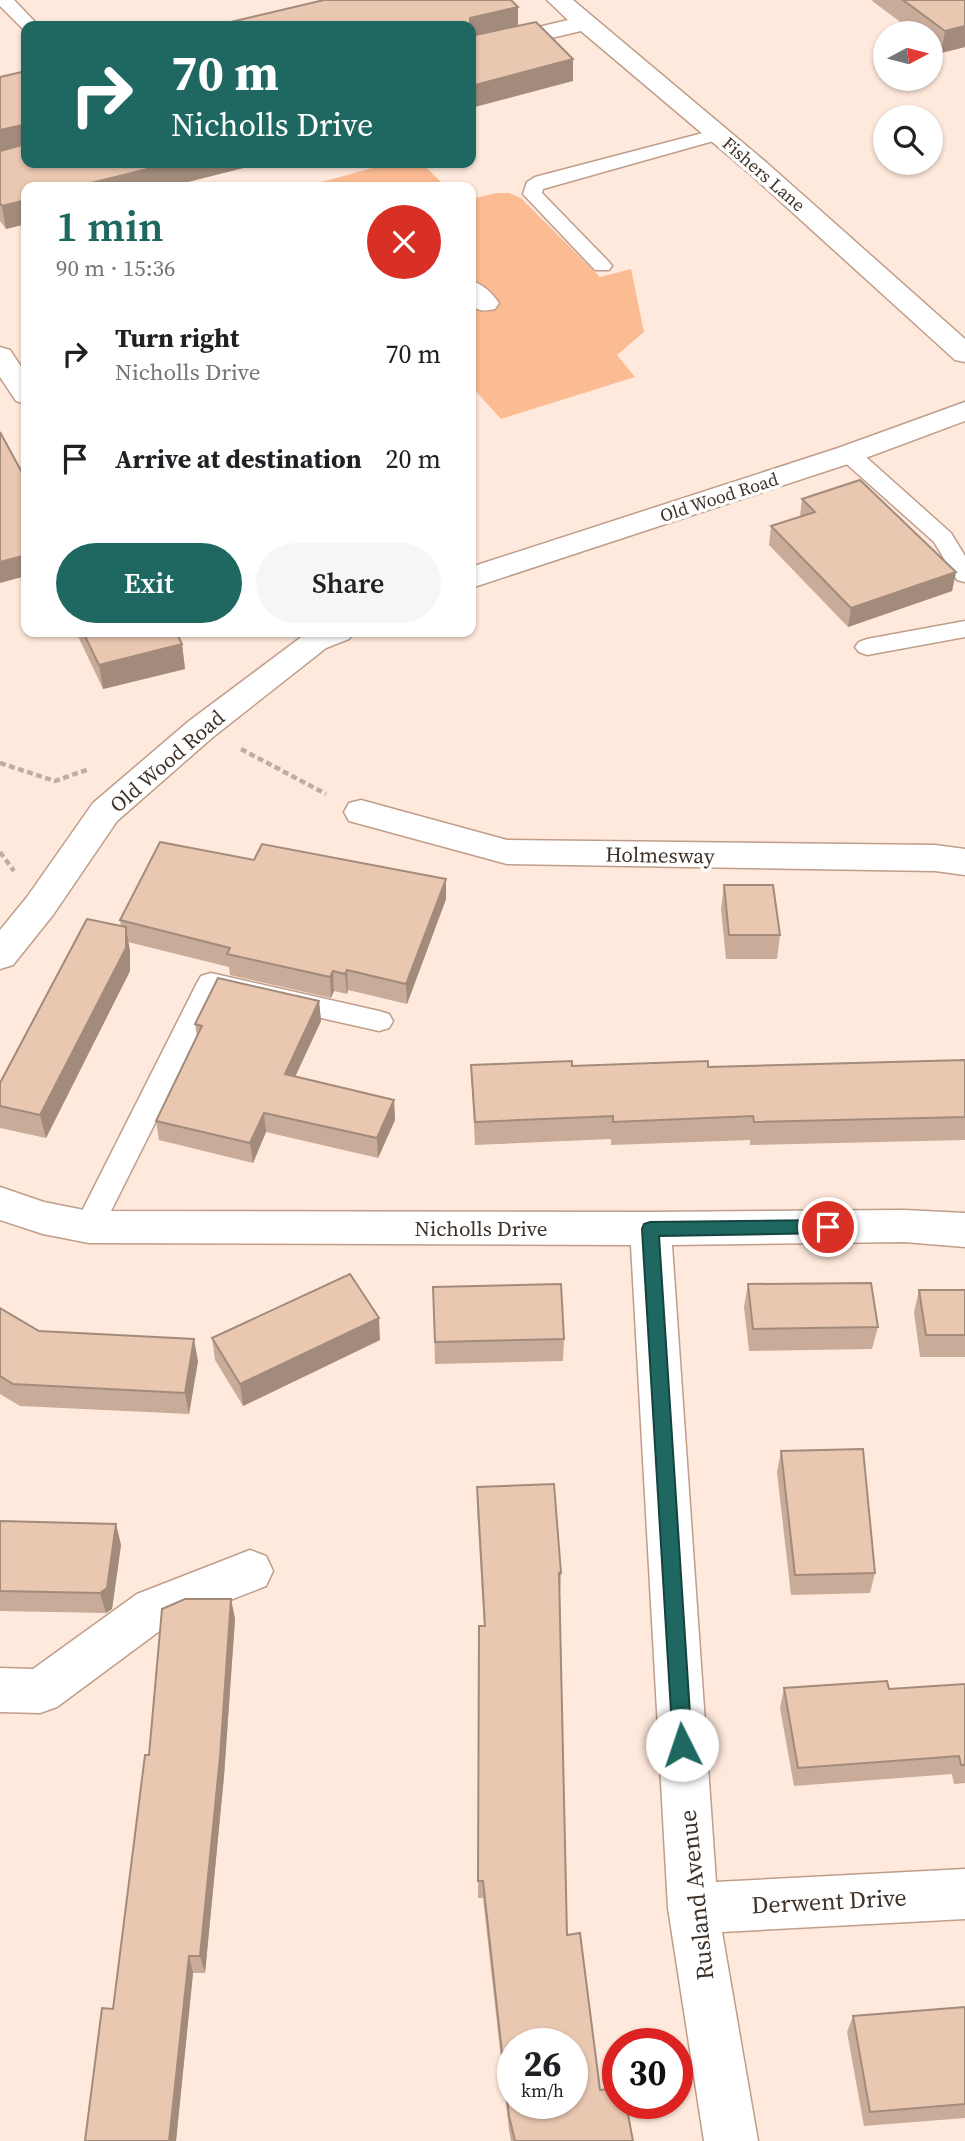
<!DOCTYPE html>
<html lang="en">
<head>
<meta charset="utf-8">
<style>
  body { margin:0; font-family:"Source Serif 4",serif; background:#f6f6f6; color:#202124; height:100vh; display:flex; flex-direction:column; font-size:26px; white-space:nowrap }
  * { box-sizing:border-box; margin:0 }
  p { font-size:23px; color:#757577 }
  .icon { flex:none; width:38px; height:38px; fill:none; stroke:currentColor; stroke-width:2; stroke-linecap:round; stroke-linejoin:round }
  .map { position:relative; flex:1; overflow:hidden }
  .details { position:absolute; left:21px; top:182px; width:455px; height:455px; display:flex; flex-direction:column; background:#fff; border-radius:14px; box-shadow:0 2px 5px #0004 }
  .details>* { flex:none }
  .top-card { position:absolute; left:21px; top:21px; width:455px; height:147px; border-radius:14px; box-shadow:0 2px 5px #0004; background:#1e6861; color:#fff; overflow:hidden }
  .needle { width:46px; rotate:83deg }
  .tools { position:absolute; left:873px; top:21px; display:grid; gap:14px }
  .tools a { display:grid; place-items:center; width:70px; height:70px; border-radius:50%; background:#fff; box-shadow:0 2px 5px #0004; font-size:35px }
  .speed { position:absolute; left:497px; top:2028px; display:flex; gap:14px; font-size:35px; font-weight:700; text-align:center }
  .speed>* { display:grid; place-content:center; width:91px; height:91px; border-radius:50%; background:#fff; box-shadow:0 2px 5px #0004; line-height:1 }
  .speed small { font-size:18px; font-weight:400 }
  .speed .limit { border:10px solid #d22; background:#fff; color:#111 }
  .pin { position:absolute; display:grid; place-items:center; width:60px; height:60px; color:#fff; margin:-30px; border:4px solid #fff; border-radius:50%; box-shadow:0 2px 7px #0007 }
  .me { position:absolute; width:77px; margin:-38px; rotate:356deg; stroke-linejoin:round; filter:drop-shadow(0 0 5px #0008) }
  .turn { display:flex; align-items:center; gap:24px; height:147px; padding:0 35px; font-size:32px }
  .turn .icon { width:91px; height:91px; stroke-width:2.5 }
  .turn b { display:block; font-size:49px; line-height:60px }
  .round { display:grid; place-items:center; flex:none; width:74px; height:74px; border-radius:37px; background:#f6f6f6 }
  .head { display:flex; align-items:center; justify-content:space-between; height:119px; padding:0 35px }
  h1 { font-size:42px; font-weight:600; line-height:52px; color:#1e6861 }
  .cta { display:flex; gap:14px; margin-top:auto; padding:14px 35px }
  .cta a { flex:1; height:80px; border-radius:42px; background:#1e6861; color:#fff; font-size:28px; font-weight:600; line-height:80px; text-align:center }
  .cta a+a { background:#f6f6f6; color:#202124 }
  ul { padding:0; list-style:none }
  li { display:flex; align-items:center; gap:21px; height:105px; padding:0 35px }
  li div { flex:1 }
  li b { display:block; font-size:26px }
  li em { font-style:normal }
  .map>svg:first-child { display:block }
  .green { fill:#fcbc93 }
  .lines { fill:none; stroke-linecap:round; stroke-linejoin:round }
  .service-casing { stroke:#bf9d89; stroke-width:3 }
  .minor-casing { stroke:#bf9d89; stroke-width:3 }
  .path { stroke:#c0aca1; stroke-width:4.5; stroke-dasharray:6 3.5; stroke-linecap:butt }
  .service { fill:#fff; fill-rule:evenodd }
  .minor { fill:#fff; fill-rule:evenodd }
  .wall { fill:#c8ab98 }
  .shaded-wall { fill:#a38b7c }
  .building { fill:#e9c7b1; stroke:#a38b7c; stroke-width:2; fill-rule:evenodd }
  .route { fill:#1e6861; stroke:#14443f; stroke-width:2 }
  .labels { text-anchor:middle; dominant-baseline:central; stroke-width:7; stroke-linejoin:round; paint-order:stroke }
  .far-street-label { font-size:18px; fill:#3f3229; stroke:#fff }
  .street-label { font-size:21px; fill:#3f3229; stroke:#fff }
  .near-street-label { font-size:24px; fill:#3f3229; stroke:#fff }
</style>
</head>
<body>
<div class="map">
<svg width="965" height="2141" viewBox="0 0 965 2141">
  <rect width="100%" height="100%" fill="#ffe9dc"/>
  <g class="green">
    <path d="M 391,163 L 422,163 L 446,187 L 303,187 Z"/>
    <path d="M 497,193 L 509,193 L 521,198 L 600,277 L 631,269 L 644,332 L 617,355 L 635,377 L 501,419 L 471,386 L 471,199 Z"/>
  </g>
  <g class="lines">
    <g class="service-casing">
      <g id="service">
        <path d="M 0,0 L 14,0 L 39,26 L 26,26 L 26,30 L 24,30 L 0,6 Z"/>
        <path d="M 718,129 L 724,130 L 727,134 L 724,138 L 543,189 L 542,193 L 609,262 L 612,266 L 609,270 L 595,270 L 523,194 L 527,182 L 535,177 Z"/>
        <path d="M 849,448 L 857,449 L 951,533 L 965,556 L 965,582 L 957,580 L 934,542 L 841,459 L 838,454 L 841,449 Z"/>
        <path d="M 965,621 L 965,637 L 867,655 L 859,652 L 855,647 L 859,642 L 867,639 Z"/>
        <path d="M 211,973 L 379,1011 L 389,1014 L 393,1021 L 389,1028 L 379,1031 L 219,995 L 99,1235 L 89,1239 L 79,1235 L 74,1227 L 197,983 L 201,976 Z"/>
      </g>
    </g>
    <g class="minor-casing">
      <g id="minor">
        <path d="M 547,0 L 573,0 L 767,163 L 965,339 L 965,362 L 955,360 L 749,173 L 581,31 L 471,57 L 471,43 L 568,20 Z"/>
        <path d="M 471,281 C 483,284 491,292 499,303 L 495,309 C 485,311 478,312 471,304 Z"/>
        <path d="M 0,347 L 10,350 L 26,374 L 26,404 L 16,401 L 0,377 Z"/>
        <path d="M 965,402 L 965,421 L 860,460 L 471,588 L 471,567 L 838,448 Z"/>
        <path d="M 308,632 L 354,632 L 349,639 L 326,648 L 213,737 L 117,821 L 53,915 L 13,965 L 0,969 L 0,930 L 27,897 L 93,803 L 189,721 Z"/>
        <path d="M 361,800 L 507,840 L 935,845 L 965,849 L 965,875 L 935,871 L 507,864 L 349,821 L 344,812 L 349,803 Z"/>
        <path d="M 0,1187 L 44,1202 L 89,1211 L 650,1212 L 904,1210 L 965,1213 L 965,1247 L 904,1242 L 672,1245 L 716,1882 L 965,1869 L 965,1919 L 722,1932 L 758,2141 L 704,2141 L 668,1908 L 631,1245 L 89,1243 L 43,1234 L 0,1220 Z"/>
        <path d="M 250,1550 L 266,1556 L 273,1571 L 266,1586 L 169,1624 L 57,1707 L 40,1713 L 0,1712 L 0,1668 L 33,1669 L 137,1594 Z"/>
      </g>
    </g>
    <g class="path">
      <path d="M 241,749 L 326,794"/>
      <path d="M 0,763 L 55,781 L 89,769"/>
      <path d="M 0,852 L 14,871"/>
    </g>
    <use href="#service" class="service"/>
    <use href="#minor" class="minor"/>
  </g>
  <g class="wall">
    <path d="M 871,0 L 965,0 L 965,47 L 941,53 L 931,46 L 931,33 L 915,33 Z"/>
    <path d="M 26,71 L 26,163 L 263,163 L 168,187 L 26,187 L 26,224 L 6,229 L 0,221 L 0,77 Z"/>
    <path d="M 802,499 L 956,572 L 952,591 L 848,627 L 769,545 L 771,526 L 800,517 Z"/>
    <path d="M 76,632 L 176,632 L 182,644 L 185,669 L 103,689 Z"/>
    <path d="M 724,885 L 780,935 L 777,959 L 726,959 L 721,909 Z"/>
    <path d="M 446,899 L 407,1004 L 348,990 L 347,994 L 334,991 L 331,998 L 230,975 L 229,967 L 128,942 L 130,951 L 130,971 L 46,1138 L 0,1128 L 0,1083 L 121,926 L 120,920 Z"/>
    <path d="M 319,1001 L 321,1021 L 295,1077 L 394,1100 L 395,1120 L 378,1158 L 266,1132 L 253,1163 L 159,1140 L 156,1121 L 197,1037 L 195,1024 Z"/>
    <path d="M 965,1060 L 965,1140 L 750,1145 L 750,1140 L 611,1145 L 611,1139 L 475,1145 L 472,1088 L 471,1065 L 708,1067 Z"/>
    <path d="M 748,1284 L 878,1327 L 872,1349 L 749,1351 L 744,1307 Z"/>
    <path d="M 433,1287 L 564,1339 L 563,1361 L 435,1364 Z"/>
    <path d="M 919,1290 L 965,1290 L 965,1357 L 920,1357 L 914,1312 Z"/>
    <path d="M 0,1308 L 39,1331 L 198,1361 L 189,1414 L 20,1406 L 0,1394 Z"/>
    <path d="M 212,1338 L 380,1340 L 243,1406 L 215,1360 Z"/>
    <path d="M 781,1451 L 875,1573 L 870,1593 L 791,1595 L 777,1472 Z"/>
    <path d="M 477,1487 L 561,1573 L 560,1593 L 567,1935 L 600,2090 L 633,2141 L 511,2141 L 509,2130 L 483,1898 L 478,1898 L 479,1626 L 484,1626 L 477,1508 Z"/>
    <path d="M 0,1521 L 116,1524 L 121,1545 L 112,1609 L 106,1613 L 0,1611 Z"/>
    <path d="M 231,1599 L 235,1619 L 224,1776 L 205,1973 L 193,1973 L 176,2141 L 85,2141 L 113,2009 L 149,1755 Z"/>
    <path d="M 965,1684 L 965,1783 L 954,1784 L 952,1774 L 794,1786 L 780,1708 L 784,1688 L 889,1689 Z"/>
    <path d="M 965,2007 L 965,2118 L 864,2126 L 847,2032 L 853,2016 Z"/>
  </g>
  <g class="shaded-wall">
    <path d="M 518,7 L 518,29 L 471,40 L 470,18 Z"/>
    <path d="M 965,26 L 965,47 L 941,53 L 945,31 Z"/>
    <path d="M 573,59 L 573,81 L 471,108 L 471,86 Z"/>
    <path d="M 22,125 L 25,147 L 0,153 L 0,130 Z"/>
    <path d="M 172,163 L 263,163 L 168,187 L 75,187 Z"/>
    <path d="M 26,200 L 26,224 L 6,229 L 2,206 Z"/>
    <path d="M 26,555 L 26,576 L 0,583 L 0,562 Z"/>
    <path d="M 956,572 L 952,591 L 848,627 L 851,608 Z"/>
    <path d="M 182,644 L 185,669 L 103,689 L 99,665 Z"/>
    <path d="M 446,879 L 446,899 L 407,1004 L 406,984 Z"/>
    <path d="M 126,927 L 130,951 L 130,971 L 46,1138 L 40,1115 Z"/>
    <path d="M 347,970 L 348,990 L 347,994 L 345,974 Z"/>
    <path d="M 333,971 L 334,991 L 331,998 L 330,977 Z"/>
    <path d="M 319,1001 L 321,1021 L 287,1094 L 285,1074 Z"/>
    <path d="M 394,1100 L 395,1120 L 378,1158 L 377,1138 Z"/>
    <path d="M 264,1113 L 266,1132 L 253,1163 L 250,1143 Z"/>
    <path d="M 379,1318 L 380,1340 L 243,1406 L 240,1384 Z"/>
    <path d="M 194,1339 L 198,1361 L 189,1414 L 185,1393 Z"/>
    <path d="M 116,1524 L 121,1545 L 112,1609 L 106,1613 L 100,1593 Z"/>
    <path d="M 231,1599 L 235,1619 L 224,1776 L 205,1973 L 200,1956 Z"/>
    <path d="M 189,1956 L 193,1973 L 176,2141 L 169,2141 Z"/>
  </g>
  <g class="building">
    <path d="M 324,0 L 511,0 L 518,7 L 470,18 L 470,26 L 214,26 Z"/>
    <path d="M 903,0 L 965,0 L 965,26 L 945,31 Z"/>
    <path d="M 536,22 L 573,59 L 471,86 L 471,36 Z"/>
    <path d="M 26,71 L 26,138 L 25,137 L 25,127 L 22,125 L 0,130 L 0,77 Z"/>
    <path d="M 26,144 L 26,163 L 172,163 L 75,187 L 26,187 L 26,200 L 2,206 L 0,203 L 0,151 Z"/>
    <path d="M 0,432 L 25,478 L 26,477 L 26,555 L 0,562 Z"/>
    <path d="M 860,480 L 956,572 L 851,608 L 771,526 L 815,512 L 802,499 Z"/>
    <path d="M 83,632 L 176,632 L 182,644 L 99,665 Z"/>
    <path d="M 160,842 L 254,860 L 262,844 L 446,879 L 406,984 L 347,970 L 345,974 L 333,971 L 330,977 L 227,954 L 230,948 L 120,920 Z"/>
    <path d="M 724,885 L 773,885 L 780,935 L 729,935 Z"/>
    <path d="M 87,919 L 126,927 L 126,948 L 40,1115 L 0,1106 L 0,1083 Z"/>
    <path d="M 218,978 L 319,1001 L 285,1074 L 394,1100 L 377,1138 L 264,1113 L 250,1143 L 156,1121 L 202,1026 L 195,1024 Z"/>
    <path d="M 965,1060 L 965,1117 L 754,1122 L 753,1116 L 613,1122 L 613,1116 L 475,1122 L 471,1065 L 572,1061 L 572,1066 L 708,1061 L 708,1067 Z"/>
    <path d="M 350,1274 L 379,1318 L 240,1384 L 212,1338 Z"/>
    <path d="M 871,1283 L 878,1327 L 753,1329 L 748,1284 Z"/>
    <path d="M 561,1284 L 564,1339 L 435,1342 L 433,1287 Z"/>
    <path d="M 919,1290 L 965,1290 L 965,1335 L 926,1335 Z"/>
    <path d="M 0,1308 L 39,1331 L 194,1339 L 185,1393 L 13,1384 L 0,1376 Z"/>
    <path d="M 863,1449 L 875,1573 L 795,1575 L 781,1451 Z"/>
    <path d="M 554,1484 L 561,1573 L 559,1573 L 567,1935 L 580,1933 L 600,2090 L 618,2088 L 618,2104 L 626,2104 L 633,2141 L 515,2141 L 509,2116 L 483,1881 L 478,1881 L 479,1626 L 485,1626 L 477,1487 ZM 513,2044 L 572,2044 L 572,2104 L 513,2104 Z"/>
    <path d="M 0,1521 L 116,1524 L 107,1588 L 100,1593 L 0,1591 Z"/>
    <path d="M 185,1599 L 231,1599 L 220,1757 L 200,1956 L 189,1956 L 169,2141 L 85,2141 L 102,2008 L 113,2009 L 145,1755 L 149,1755 L 162,1609 Z"/>
    <path d="M 887,1681 L 889,1689 L 965,1684 L 965,1765 L 961,1765 L 959,1756 L 798,1768 L 784,1688 Z"/>
    <path d="M 965,2007 L 965,2104 L 870,2112 L 853,2016 Z"/>
  </g>
  <path class="route" d="M 828,1220 L 834,1222 L 836,1227 L 834,1231 L 828,1233 L 659,1236 L 692,1745 L 690,1752 L 682,1755 L 675,1752 L 673,1745 L 642,1229 L 644,1224 L 650,1222 Z"/>
  <g class="labels">
    <g class="far-street-label">
      <text transform="translate(764 174) rotate(41)">Fishers Lane</text>
      <text transform="translate(719 497) rotate(-18)">Old Wood Road</text>
    </g>
    <g class="street-label">
      <text transform="translate(167 761) rotate(-41)">Old Wood Road</text>
      <text transform="translate(660 855) rotate(1)">Holmesway</text>
      <text x="481" y="1228">Nicholls Drive</text>
    </g>
    <g class="near-street-label">
      <text transform="translate(696 1895) rotate(-96)">Rusland Avenue</text>
      <text transform="translate(829 1901) rotate(-3)">Derwent Drive</text>
    </g>
  </g>
</svg>
<div class="tools">
<a><svg class="needle" viewBox="-14 -14 28 28"><path d="M0-13l5 13h-10z" fill="#e53935"/><path d="M0 13l5-13h-10z" fill="#757577"/></svg></a>
<a><svg class="icon" aria-label="search" viewBox="0 0 24 24"><circle cx="10" cy="10" r="6"/><path d="M15 15l6 6"/></svg></a>
</div>
<div class="speed"><div>26<small>km/h</small></div><div class="limit">30</div></div>
<div class="pin" style="left:828px;top:1227px;background:#d93025"><svg class="icon" aria-label="arrive" viewBox="0 0 24 24"><path d="M6 21V4h12l-3 4 3 4H6"/></svg></div>
<svg class="me" style="left:682px;top:1745px" viewBox="-20 -20 40 40"><circle r="19" fill="#fff"/><path d="M0-13L10 11 0 6-10 11z" fill="#1e6861"/></svg>
<div class="top-card">
<div class="turn"><svg class="icon" aria-label="right" viewBox="0 0 24 24"><path d="M7 20v-9h11M14 6l5 5-5 5"/></svg><div><b>70 m</b>Nicholls Drive</div></div>
</div>
<section class="details">
<div class="head"><div><h1>1 min</h1><p>90 m · 15:36</p></div><a class="round" style="background:#d93025;color:#fff"><svg class="icon" aria-label="close" viewBox="0 0 24 24"><path d="M6 6l12 12M18 6L6 18"/></svg></a></div>
<ul>
<li><svg class="icon" aria-label="right" viewBox="0 0 24 24"><path d="M7 20v-9h11M14 6l5 5-5 5"/></svg><div><b>Turn right</b><p>Nicholls Drive</p></div><em>70 m</em></li>
<li><svg class="icon" aria-label="arrive" viewBox="0 0 24 24"><path d="M6 21V4h12l-3 4 3 4H6"/></svg><div><b>Arrive at destination</b></div><em>20 m</em></li>
</ul>
<div class="cta"><a>Exit</a><a>Share</a></div>
</section>
</div>
</body>
</html>
